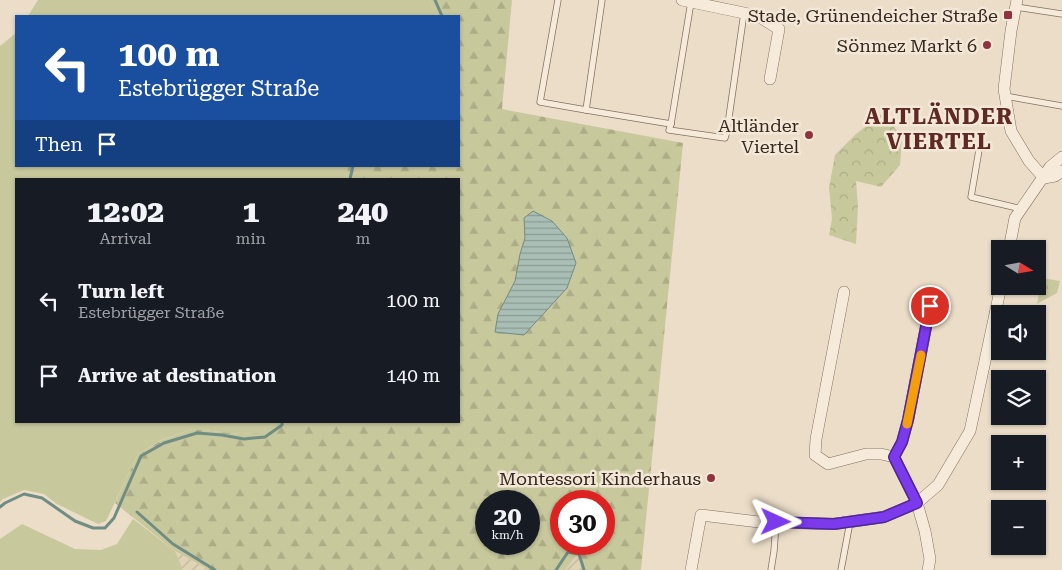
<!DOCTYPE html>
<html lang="en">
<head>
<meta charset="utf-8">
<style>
  body { margin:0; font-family:"Roboto Serif",serif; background:#20242c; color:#f1f3f6; height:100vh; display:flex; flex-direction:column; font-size:19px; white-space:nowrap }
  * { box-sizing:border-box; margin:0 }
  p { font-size:16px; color:#9ea1a6 }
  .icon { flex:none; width:28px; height:28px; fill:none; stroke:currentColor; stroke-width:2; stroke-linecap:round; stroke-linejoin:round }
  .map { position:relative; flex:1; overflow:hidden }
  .side { position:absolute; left:15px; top:178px; width:445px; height:245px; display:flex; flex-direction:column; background:#171b24; border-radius:0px; box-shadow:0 1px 4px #0004 }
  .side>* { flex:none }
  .guide { position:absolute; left:15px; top:15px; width:445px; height:152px; border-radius:0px; box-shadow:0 1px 4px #0004; background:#1a4fa0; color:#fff; overflow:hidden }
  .needle { width:32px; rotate:101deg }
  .tools { position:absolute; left:991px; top:240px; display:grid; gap:10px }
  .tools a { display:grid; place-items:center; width:55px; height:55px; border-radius:0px; background:#171b24; box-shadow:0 1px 4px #0004; font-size:25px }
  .speed { position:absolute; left:475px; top:490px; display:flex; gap:10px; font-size:25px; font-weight:700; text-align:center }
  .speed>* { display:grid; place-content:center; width:65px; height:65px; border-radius:50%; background:#171b24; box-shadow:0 1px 4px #0004; line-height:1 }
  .speed small { font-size:12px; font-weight:400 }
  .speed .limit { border:8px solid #d22; background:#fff; color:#111 }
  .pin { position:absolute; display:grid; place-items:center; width:42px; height:42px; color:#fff; margin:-21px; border:2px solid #fff; border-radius:50%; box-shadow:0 1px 5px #0007 }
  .me { position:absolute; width:55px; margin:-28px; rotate:91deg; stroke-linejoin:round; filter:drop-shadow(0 0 4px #0008) }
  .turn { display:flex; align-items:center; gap:18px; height:105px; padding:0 20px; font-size:22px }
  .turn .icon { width:65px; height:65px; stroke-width:2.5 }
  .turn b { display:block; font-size:35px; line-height:42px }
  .then { display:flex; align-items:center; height:48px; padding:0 20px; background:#0003; gap:10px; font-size:19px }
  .eta { display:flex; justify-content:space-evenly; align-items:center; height:85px; text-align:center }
  .eta b { font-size:30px; font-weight:800; line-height:35px }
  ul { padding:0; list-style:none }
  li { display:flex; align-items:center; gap:15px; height:75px; padding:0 20px }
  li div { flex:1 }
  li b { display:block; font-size:19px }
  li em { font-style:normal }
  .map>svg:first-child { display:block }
  .farmland { fill:url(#farmland-furrows) }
  .grass { fill:#c8c89d }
  .forest { fill:url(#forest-firs); fill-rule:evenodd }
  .park { fill:url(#park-crowns) }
  .water { fill:url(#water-rules); stroke:#708d83 }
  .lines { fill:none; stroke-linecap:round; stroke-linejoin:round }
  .stream { stroke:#708d83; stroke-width:3 }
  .lane-casing { stroke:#856f5e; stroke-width:7 }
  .street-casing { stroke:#856f5e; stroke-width:12 }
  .lane { stroke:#f6ebdb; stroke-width:5.5 }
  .street { stroke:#f6ebdb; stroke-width:11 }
  .route-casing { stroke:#51269a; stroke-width:12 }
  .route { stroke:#7c3aed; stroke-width:9 }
  .slow { stroke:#f59e0b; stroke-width:9 }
  .poi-dot { fill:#8f333e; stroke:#f3e8d7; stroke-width:2 }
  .labels { text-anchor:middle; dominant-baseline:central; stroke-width:5; stroke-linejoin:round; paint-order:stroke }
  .poi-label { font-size:18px; fill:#372921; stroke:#f3e8d7; text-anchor:end }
  .district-label { font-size:22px; font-weight:bold; letter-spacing:1px; fill:#602a24; stroke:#f3e8d7 }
</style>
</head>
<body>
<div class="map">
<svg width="1062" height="570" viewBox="0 0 1062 570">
  <defs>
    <pattern id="farmland-furrows" width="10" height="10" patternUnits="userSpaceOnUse" patternTransform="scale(1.25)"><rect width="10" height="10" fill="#e0d4b6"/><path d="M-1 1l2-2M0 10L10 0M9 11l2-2" fill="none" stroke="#c1b69c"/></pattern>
    <pattern id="forest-firs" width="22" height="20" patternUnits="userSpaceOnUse" patternTransform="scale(1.25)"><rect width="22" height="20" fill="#c8c89d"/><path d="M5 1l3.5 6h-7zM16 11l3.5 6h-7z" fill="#acac87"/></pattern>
    <pattern id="park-crowns" width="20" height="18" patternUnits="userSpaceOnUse" patternTransform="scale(1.25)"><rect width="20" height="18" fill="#c8c89d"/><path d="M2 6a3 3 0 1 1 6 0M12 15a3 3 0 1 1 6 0" fill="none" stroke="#acac87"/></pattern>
    <pattern id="water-rules" width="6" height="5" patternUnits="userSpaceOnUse" patternTransform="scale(1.25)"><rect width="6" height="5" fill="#a9bfb6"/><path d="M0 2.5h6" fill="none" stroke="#8a9b94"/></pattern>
  </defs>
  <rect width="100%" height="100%" fill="#ebddc8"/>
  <g class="farmland">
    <path d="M 175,551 L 209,570 L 183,570 Z"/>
    <path d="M 579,552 L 584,570 L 565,570 Z"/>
  </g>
  <g class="grass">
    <path d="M 38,0 L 429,0 L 437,16 L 28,16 Z"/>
    <path d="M 16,33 L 16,166 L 348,166 L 346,179 L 16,179 L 16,421 L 277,421 L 262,433 L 240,434 L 193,429 L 161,440 L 138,454 L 106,521 L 98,524 L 57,504 L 44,494 L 24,490 L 3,499 L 0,502 L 0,46 Z"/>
    <path d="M 133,519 L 175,551 L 183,570 L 0,570 L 0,539 L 22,524 L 75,549 L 101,550 L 117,544 Z"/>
  </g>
  <path class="forest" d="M 429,0 L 512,0 L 502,109 L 683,143 L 641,570 L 584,570 L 579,552 L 565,570 L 209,570 L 175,551 L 115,503 L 138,454 L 162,440 L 193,429 L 240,434 L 262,433 L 277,421 L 459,421 L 459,179 L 346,179 L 348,166 L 459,166 L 459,16 L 437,16 ZM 486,501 L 529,501 L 529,544 L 486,544 ZM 561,501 L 604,501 L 604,544 L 561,544 Z"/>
  <g class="park">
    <path d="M 883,113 L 902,137 L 900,165 L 881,187 L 856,181 L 858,206 L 856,244 L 829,235 L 832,219 L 829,188 L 835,155 L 856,134 Z"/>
    <path d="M 1042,278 L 1060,281 L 1057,293 L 1037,304 Z"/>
  </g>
  <path class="water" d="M 533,211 L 552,221 L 567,238 L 576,263 L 567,288 L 524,335 L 495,332 L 498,314 L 515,281 L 520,254 L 525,238 L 524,218 Z"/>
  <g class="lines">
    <g class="stream">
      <path d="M 435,0 L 442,16"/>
      <path d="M 350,179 L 353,166"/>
      <path d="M 0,507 L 5,503 L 24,494 L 42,498 L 75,521 L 93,528 L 105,528 L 114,518 L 141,456 L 164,443 L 197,433 L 222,435 L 244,439 L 265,437 L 282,425 L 282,421"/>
      <path d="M 137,512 L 173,544 L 215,570"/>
      <path d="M 556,570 L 568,552 L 579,554 L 584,570"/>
    </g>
    <g class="lane-casing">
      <g id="lane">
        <path d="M 558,0 L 540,102 L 586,110 L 602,0"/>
        <path d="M 1016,7 L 1062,14"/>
        <path d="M 1005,96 L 1062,106"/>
        <path d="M 586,110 L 671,124 L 691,2"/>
        <path d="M 671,124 L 669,130 L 725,138 L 727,131 L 744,13"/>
        <path d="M 980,144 L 971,197 L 1022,209"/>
        <path d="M 771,570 L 774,551 L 776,523"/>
        <path d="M 841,570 L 850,522"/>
      </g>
    </g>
    <g class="street-casing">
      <g id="street">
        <path d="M 682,0 L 758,16 L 779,29 L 770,79"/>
        <path d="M 1017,0 L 1011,31 L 1004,89 L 1011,131 L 1029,161 L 1044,178"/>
        <path d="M 1044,178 L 1055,176 L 1062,171"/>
        <path d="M 1009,249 L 1015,218 L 1050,167 L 1062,157"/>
        <path d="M 844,292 L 816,439 L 815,455 L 828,464 L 866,454 L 881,454 L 894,457"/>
        <path d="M 691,570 L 701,515 L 759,522 L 834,524 L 884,517 L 917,503 L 938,485 L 970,431 L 1001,286"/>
        <path d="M 928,570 L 930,559 L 925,531 L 917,503 L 894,457 L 902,442 L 908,420 L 930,306"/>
      </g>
    </g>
    <use href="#lane" class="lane"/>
    <use href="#street" class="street"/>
  </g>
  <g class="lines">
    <g class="route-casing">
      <path id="route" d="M 776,522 L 834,524 L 884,517 L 917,503 L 894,457 L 902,442 L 908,420 L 930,306"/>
    </g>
    <use href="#route" class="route"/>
    <path class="slow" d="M 907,424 L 921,355"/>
  </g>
  <g class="poi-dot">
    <rect x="1003" y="10" width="10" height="10" rx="2.5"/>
    <circle cx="987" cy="45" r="5"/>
    <circle cx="809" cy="135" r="5"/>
    <circle cx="711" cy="478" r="5"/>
  </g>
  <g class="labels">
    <g class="poi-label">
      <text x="998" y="15">Stade, Grünendeicher Straße</text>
      <text x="977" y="45">Sönmez Markt 6</text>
      <text x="799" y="125">Altländer<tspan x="799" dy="21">Viertel</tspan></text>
      <text x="701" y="478">Montessori Kinderhaus</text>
    </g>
    <g class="district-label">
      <text x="939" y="116">ALTLÄNDER<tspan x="939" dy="25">VIERTEL</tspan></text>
    </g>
  </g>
</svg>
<div class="tools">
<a><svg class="needle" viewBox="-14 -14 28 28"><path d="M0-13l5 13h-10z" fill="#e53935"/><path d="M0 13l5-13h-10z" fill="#9ea1a6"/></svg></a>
<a><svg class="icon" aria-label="sound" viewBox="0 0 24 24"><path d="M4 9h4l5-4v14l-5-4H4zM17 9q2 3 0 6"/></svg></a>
<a><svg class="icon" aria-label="layers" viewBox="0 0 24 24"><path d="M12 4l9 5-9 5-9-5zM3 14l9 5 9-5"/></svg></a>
<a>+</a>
<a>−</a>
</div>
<div class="speed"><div>20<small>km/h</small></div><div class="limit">30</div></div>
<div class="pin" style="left:930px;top:306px;background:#d93025"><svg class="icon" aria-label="arrive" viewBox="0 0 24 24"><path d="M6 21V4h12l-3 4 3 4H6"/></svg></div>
<svg class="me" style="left:776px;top:522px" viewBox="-20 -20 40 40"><path d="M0-17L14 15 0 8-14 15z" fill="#7c3aed" stroke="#fff" stroke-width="4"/></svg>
<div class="guide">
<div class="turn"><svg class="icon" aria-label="left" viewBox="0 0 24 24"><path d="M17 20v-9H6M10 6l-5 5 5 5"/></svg><div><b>100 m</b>Estebrügger Straße</div></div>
<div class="then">Then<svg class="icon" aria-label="arrive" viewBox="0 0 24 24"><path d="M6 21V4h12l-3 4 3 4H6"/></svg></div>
</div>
<section class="side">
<div class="eta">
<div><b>12:02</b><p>Arrival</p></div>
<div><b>1</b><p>min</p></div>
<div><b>240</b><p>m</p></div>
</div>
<ul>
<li><svg class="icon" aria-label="left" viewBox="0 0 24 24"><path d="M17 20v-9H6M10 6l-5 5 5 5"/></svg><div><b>Turn left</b><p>Estebrügger Straße</p></div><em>100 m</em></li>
<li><svg class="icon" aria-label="arrive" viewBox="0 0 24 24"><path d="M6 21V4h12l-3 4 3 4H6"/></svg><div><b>Arrive at destination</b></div><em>140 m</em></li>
</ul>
</section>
</div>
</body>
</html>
